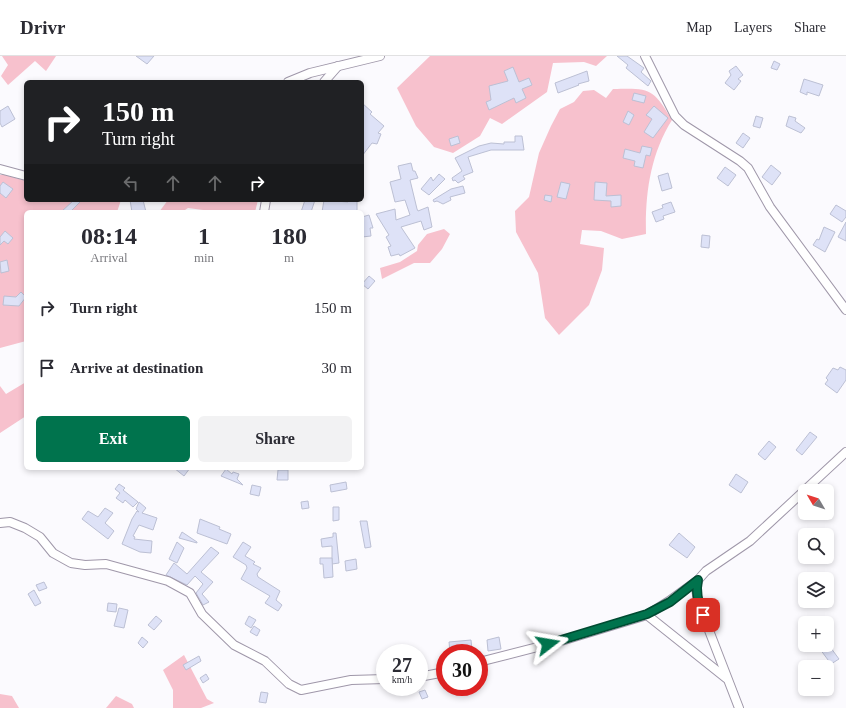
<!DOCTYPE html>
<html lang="en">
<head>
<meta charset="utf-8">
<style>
  body { margin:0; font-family:Georgia,serif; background:#f2f2f3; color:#2b2b33; height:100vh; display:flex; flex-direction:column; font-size:15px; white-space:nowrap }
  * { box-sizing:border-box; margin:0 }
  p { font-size:13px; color:#7c7c81 }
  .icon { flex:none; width:22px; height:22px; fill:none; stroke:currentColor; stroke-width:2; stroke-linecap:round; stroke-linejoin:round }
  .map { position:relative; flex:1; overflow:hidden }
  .side { position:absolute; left:24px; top:154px; width:340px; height:260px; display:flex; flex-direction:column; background:#fff; border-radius:6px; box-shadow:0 2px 6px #0003 }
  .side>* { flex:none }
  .guide { position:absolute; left:24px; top:24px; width:340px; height:122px; border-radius:6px; box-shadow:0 2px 6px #0003; background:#202124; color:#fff; overflow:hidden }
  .needle { width:26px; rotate:309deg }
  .buttons { position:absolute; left:798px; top:428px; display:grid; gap:8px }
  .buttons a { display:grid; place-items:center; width:36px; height:36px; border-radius:6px; background:#fff; box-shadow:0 2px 6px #0003; font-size:20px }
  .speed { position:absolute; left:376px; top:588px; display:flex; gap:8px; font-size:20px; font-weight:700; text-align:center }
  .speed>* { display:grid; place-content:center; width:52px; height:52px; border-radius:50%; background:#fff; box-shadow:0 2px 6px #0003; line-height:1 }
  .speed small { font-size:10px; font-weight:400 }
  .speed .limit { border:6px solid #d22; background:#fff; color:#111 }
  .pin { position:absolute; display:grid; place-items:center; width:34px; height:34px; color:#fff; margin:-17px; border-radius:8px; box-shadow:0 2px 6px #0006 }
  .me { position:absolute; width:44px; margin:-22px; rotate:76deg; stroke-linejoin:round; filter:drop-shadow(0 0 3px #0008) }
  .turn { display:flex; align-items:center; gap:14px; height:84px; padding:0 12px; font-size:18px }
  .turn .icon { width:52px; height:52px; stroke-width:2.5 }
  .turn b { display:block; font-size:28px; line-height:34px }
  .lanes { display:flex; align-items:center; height:38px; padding:0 12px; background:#0003; justify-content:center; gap:20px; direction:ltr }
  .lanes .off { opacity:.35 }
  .eta { display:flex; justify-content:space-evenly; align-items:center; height:68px; text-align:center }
  .eta b { font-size:24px; font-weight:700; line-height:28px }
  .action { display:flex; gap:8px; margin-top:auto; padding:8px 12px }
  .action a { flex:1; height:46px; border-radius:6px; background:#00734d; color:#fff; font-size:16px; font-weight:700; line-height:46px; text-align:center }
  .action a+a { background:#f2f2f3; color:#2b2b33 }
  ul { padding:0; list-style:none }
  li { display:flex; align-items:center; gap:12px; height:60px; padding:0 12px }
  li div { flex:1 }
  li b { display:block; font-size:15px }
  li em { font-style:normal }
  header { display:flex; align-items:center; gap:24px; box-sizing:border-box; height:56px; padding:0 20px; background:#fff; border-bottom:1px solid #e1e1e2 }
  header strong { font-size:19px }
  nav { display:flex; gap:22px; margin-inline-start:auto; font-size:14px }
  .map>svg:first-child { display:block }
  .green { fill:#f7c1cd }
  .building { fill:#dee2f7; stroke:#bcc0d4 }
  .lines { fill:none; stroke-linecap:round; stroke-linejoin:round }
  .street-casing { stroke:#9f97a9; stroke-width:10 }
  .street { stroke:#fff; stroke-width:8 }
  .route-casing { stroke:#004b32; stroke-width:10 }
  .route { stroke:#00734d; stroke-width:7 }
</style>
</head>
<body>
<header>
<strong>Drivr</strong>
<nav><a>Map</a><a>Layers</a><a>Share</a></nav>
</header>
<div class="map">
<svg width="846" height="652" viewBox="0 0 846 652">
  <rect width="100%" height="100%" fill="#fbfafe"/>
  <g class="green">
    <path d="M 2,0 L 56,0 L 46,15 L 35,5 L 8,29 L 1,20 L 8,9 Z"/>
    <path d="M 430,0 L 607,0 L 596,10 L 584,6 L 553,7 L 547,36 L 502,68 L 490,62 L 480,80 L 453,97 L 434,91 L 416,70 L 397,32 Z"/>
    <path d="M 613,33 C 650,32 653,32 672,64 C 650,99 645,139 646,178 L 622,183 L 601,175 L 582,174 L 580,188 L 604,192 L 602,214 L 589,249 L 559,279 L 545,262 L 538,217 L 516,176 L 515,155 L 529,141 L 539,97 L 551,70 L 560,53 L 574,46 L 583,35 L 594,34 L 606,42 Z"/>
    <path d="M 0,119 L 5,119 L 26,125 L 26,144 L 121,144 L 117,156 L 26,156 L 26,285 L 0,292 Z"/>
    <path d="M 168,144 L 258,144 L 255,156 L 203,156 L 203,154 L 188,152 L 182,156 L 159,156 Z"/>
    <path d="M 444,173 L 450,178 L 442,193 L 430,207 L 414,207 L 382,223 L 380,212 L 400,206 L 417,195 L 418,189 L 427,178 Z"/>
    <path d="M 26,326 L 26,360 L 0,377 L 0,330 L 6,338 Z"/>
    <path d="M 184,599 L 207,643 L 214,647 L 201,652 L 173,652 L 173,634 L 163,614 Z"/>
    <path d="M 0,638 L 12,640 L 19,652 L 0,652 Z"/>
    <path d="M 116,640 L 132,648 L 134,652 L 106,652 Z"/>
  </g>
  <g class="building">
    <path d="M 136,0 L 154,0 L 147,8 Z"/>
    <path d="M 617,0 L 627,0 L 644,12 L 641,16 L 651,25 L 648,30 L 626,12 L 628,9 Z"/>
    <path d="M 774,5 L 780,8 L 777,14 L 771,12 Z"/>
    <path d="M 736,10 L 743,19 L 738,23 L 741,25 L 734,34 L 725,27 L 731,19 L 729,15 Z"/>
    <path d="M 513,11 L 519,26 L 529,22 L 532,29 L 522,33 L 526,42 L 516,47 L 514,42 L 489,54 L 486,46 L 491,44 L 489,30 L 508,25 L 504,15 Z"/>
    <path d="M 587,15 L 589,25 L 578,28 L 579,29 L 558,37 L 555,27 Z"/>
    <path d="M 804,23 L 823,29 L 819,40 L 807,36 L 807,39 L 800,36 Z"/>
    <path d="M 634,37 L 646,40 L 644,47 L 632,44 Z"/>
    <path d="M 362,47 L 372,56 L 370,58 L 384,70 L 378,77 L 381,78 L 377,88 L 372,87 L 362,100 Z"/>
    <path d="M 8,50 L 15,63 L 2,71 L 0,67 L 0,55 Z"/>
    <path d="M 654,50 L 668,62 L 653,82 L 644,76 L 652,63 L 646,59 Z"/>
    <path d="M 628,55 L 634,59 L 629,69 L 623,66 Z"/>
    <path d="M 756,60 L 763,62 L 760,72 L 753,70 Z"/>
    <path d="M 789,60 L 796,62 L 795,65 L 805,72 L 801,77 L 786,70 Z"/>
    <path d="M 743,77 L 750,82 L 743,92 L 736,87 Z"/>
    <path d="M 458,80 L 460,87 L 451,90 L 449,83 Z"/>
    <path d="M 515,80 L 522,80 L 524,94 L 491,94 L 468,101 L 473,116 L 463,120 L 465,123 L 458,127 L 455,124 L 453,125 L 452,122 L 462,115 L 455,102 L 479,90 L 491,87 L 504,88 L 504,86 L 515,86 Z"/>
    <path d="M 642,90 L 652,92 L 650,100 L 646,99 L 643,112 L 634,110 L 635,105 L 623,102 L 625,93 L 640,97 Z"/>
    <path d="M 411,107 L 413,115 L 415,115 L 418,122 L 410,124 L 417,153 L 418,155 L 428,151 L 432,171 L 424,174 L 421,165 L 401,171 L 415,192 L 400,200 L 399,198 L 391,200 L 388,191 L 391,190 L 386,181 L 389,179 L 376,158 L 395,153 L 396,164 L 410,159 L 405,144 L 395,146 L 390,126 L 401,123 L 398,110 Z"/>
    <path d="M 771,109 L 781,117 L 772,129 L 762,121 Z"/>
    <path d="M 725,111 L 736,119 L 728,130 L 717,122 Z"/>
    <path d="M 668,117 L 672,132 L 662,135 L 658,120 Z"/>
    <path d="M 439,118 L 445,123 L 429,139 L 421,133 L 431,121 L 433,125 Z"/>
    <path d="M 3,126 L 13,133 L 6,142 L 0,137 L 0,130 Z"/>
    <path d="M 561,126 L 570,128 L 566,143 L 557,141 Z"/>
    <path d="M 595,126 L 607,127 L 606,140 L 621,139 L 621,150 L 611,151 L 611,145 L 594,144 Z"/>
    <path d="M 463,130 L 465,137 L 450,141 L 451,144 L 443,148 L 437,145 L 434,146 L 433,144 L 451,133 Z"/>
    <path d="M 545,139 L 552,140 L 551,146 L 544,144 Z"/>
    <path d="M 74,144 L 82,144 L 70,156 L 61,156 Z"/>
    <path d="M 130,144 L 143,144 L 146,156 L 132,156 Z"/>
    <path d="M 305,144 L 315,144 L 311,156 L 301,156 Z"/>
    <path d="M 324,144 L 348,146 L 348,144 L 357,144 L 357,156 L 322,156 Z"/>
    <path d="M 671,146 L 675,156 L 663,160 L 664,163 L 656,166 L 652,156 L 663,152 L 662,149 Z"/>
    <path d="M 836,149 L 846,155 L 846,161 L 842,166 L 830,158 Z"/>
    <path d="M 369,159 L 373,172 L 370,172 L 371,180 L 362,181 L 362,161 Z"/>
    <path d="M 846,166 L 846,185 L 838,181 Z"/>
    <path d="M 824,171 L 835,176 L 825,196 L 813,189 L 817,183 L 819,184 Z"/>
    <path d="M 5,175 L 13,182 L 8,188 L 4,185 L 0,189 L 0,181 Z"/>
    <path d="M 702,179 L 710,180 L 709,192 L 701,191 Z"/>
    <path d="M 7,204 L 9,215 L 1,217 L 0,206 Z"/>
    <path d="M 369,220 L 375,225 L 368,233 L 362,228 Z"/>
    <path d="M 21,236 L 26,241 L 19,250 L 3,249 L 4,240 L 16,241 Z"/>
    <path d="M 840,311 L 846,314 L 846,324 L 837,337 L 825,328 L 828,324 L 826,322 L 833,312 L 838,314 Z"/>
    <path d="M 810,376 L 817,381 L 802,399 L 796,394 Z"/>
    <path d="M 769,385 L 776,391 L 765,404 L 758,398 Z"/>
    <path d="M 174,412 L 190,412 L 184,420 Z"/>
    <path d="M 226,413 L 232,418 L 233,416 L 239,418 L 237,423 L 243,429 L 221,420 Z"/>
    <path d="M 278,414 L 288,414 L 288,424 L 277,424 Z"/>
    <path d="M 736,418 L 748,426 L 741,437 L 729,429 Z"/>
    <path d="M 346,426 L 347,433 L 331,436 L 330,429 Z"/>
    <path d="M 119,428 L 125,432 L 123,434 L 138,446 L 133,451 L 125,444 L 123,447 L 116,442 L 120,437 L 115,433 Z"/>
    <path d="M 252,429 L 261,431 L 259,440 L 250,438 Z"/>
    <path d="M 308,445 L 309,452 L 302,453 L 301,446 Z"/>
    <path d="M 139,446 L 146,452 L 142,457 L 157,462 L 153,474 L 139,469 L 133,480 L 135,481 L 134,483 L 152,485 L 151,497 L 140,496 L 122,488 L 132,463 L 137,455 L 139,456 L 136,453 Z"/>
    <path d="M 333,451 L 339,451 L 339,464 L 333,465 Z"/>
    <path d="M 105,452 L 113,457 L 105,467 L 114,475 L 108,483 L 82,463 L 88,455 L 98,461 Z"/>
    <path d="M 200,463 L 220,471 L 219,473 L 231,478 L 227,488 L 197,477 Z"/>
    <path d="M 360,465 L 367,465 L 371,491 L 365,492 Z"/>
    <path d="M 182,476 L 197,486 L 197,487 L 179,482 Z"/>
    <path d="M 333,477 L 336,477 L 339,507 L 332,508 L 332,490 L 322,491 L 321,483 L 333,481 Z"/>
    <path d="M 679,477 L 695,491 L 687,502 L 669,489 Z"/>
    <path d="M 177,486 L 184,492 L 177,507 L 169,503 Z"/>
    <path d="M 243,486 L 251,491 L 245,500 L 255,506 L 253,508 L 261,512 L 257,518 L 258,521 L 280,535 L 276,544 L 282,549 L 278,555 L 265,547 L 270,540 L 241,523 L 247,512 L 246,509 L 233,501 Z"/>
    <path d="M 211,491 L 219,497 L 201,516 L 213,526 L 202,538 L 209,546 L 203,549 L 196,537 L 203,528 L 195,520 L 187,529 L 166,519 L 174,507 L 187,518 Z"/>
    <path d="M 320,502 L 332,502 L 333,521 L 324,522 L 323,508 L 320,508 Z"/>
    <path d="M 356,503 L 357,513 L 346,515 L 345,505 Z"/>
    <path d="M 44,526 L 47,532 L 39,535 L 36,529 Z"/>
    <path d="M 34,534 L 41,547 L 35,550 L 28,538 Z"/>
    <path d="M 108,547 L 117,548 L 116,556 L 107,555 Z"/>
    <path d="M 119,552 L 128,554 L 124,572 L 114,570 Z"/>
    <path d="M 156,560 L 162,565 L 154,574 L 148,569 Z"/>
    <path d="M 249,560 L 256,564 L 251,572 L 245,568 Z"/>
    <path d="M 254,570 L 260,574 L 257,580 L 250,576 Z"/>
    <path d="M 142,581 L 148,586 L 143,592 L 138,587 Z"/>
    <path d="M 499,581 L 501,593 L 488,595 L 487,584 Z"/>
    <path d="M 471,584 L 472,594 L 450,596 L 449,586 Z"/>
    <path d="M 828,588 L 839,603 L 831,608 L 817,589 Z"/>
    <path d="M 199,600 L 201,605 L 186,614 L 183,609 Z"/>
    <path d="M 206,618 L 209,623 L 203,627 L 200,622 Z"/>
    <path d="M 425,634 L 428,641 L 422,643 L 419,636 Z"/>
    <path d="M 261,636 L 268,637 L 266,647 L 259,646 Z"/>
  </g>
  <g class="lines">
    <g class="street-casing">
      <g id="street">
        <path d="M 645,0 L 675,60 L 684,69 L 740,105 L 748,112 L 770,151 L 846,254"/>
        <path d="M 288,26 L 310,17 L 380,0"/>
        <path d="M 324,26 L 338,10"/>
        <path d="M 0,113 L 26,120"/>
        <path d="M 264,156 L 266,144"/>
        <path d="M 0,467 L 10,466 L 25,472 L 40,481 L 53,497 L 71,507 L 85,509 L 106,508 L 168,525 L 190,537 L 202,558 L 234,589 L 265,605 L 289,628 L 301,634 L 351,624 L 385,623"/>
        <path d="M 647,559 L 726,622"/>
        <path d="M 479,606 L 561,585 L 647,559 L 669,545 L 698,524"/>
        <path d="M 419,621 L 445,616"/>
        <path d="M 739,652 L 698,546 L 696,532 L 698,524 L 706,515 L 750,485 L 846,396"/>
      </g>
    </g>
    <use href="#street" class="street"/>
  </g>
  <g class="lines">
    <g class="route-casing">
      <path id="route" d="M 548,588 L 647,558 L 670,546 L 698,524 C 695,537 699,547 703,559"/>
    </g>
    <use href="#route" class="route"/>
  </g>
</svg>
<div class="buttons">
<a><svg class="needle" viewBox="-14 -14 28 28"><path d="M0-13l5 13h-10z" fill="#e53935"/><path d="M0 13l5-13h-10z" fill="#7c7c81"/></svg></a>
<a><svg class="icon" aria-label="search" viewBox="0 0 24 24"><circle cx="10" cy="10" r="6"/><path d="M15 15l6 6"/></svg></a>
<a><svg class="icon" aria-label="layers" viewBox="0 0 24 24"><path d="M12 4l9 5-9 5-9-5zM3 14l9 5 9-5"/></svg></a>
<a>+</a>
<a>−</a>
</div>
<div class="speed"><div>27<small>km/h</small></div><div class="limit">30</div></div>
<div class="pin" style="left:703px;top:559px;background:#d93025"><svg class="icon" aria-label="arrive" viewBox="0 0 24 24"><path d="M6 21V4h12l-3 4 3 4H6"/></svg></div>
<svg class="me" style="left:548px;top:588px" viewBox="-20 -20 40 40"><path d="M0-17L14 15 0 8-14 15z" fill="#00734d" stroke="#fff" stroke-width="4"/></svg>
<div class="guide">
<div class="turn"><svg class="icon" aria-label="right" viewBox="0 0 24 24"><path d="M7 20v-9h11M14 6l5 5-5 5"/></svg><div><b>150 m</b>Turn right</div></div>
<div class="lanes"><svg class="icon off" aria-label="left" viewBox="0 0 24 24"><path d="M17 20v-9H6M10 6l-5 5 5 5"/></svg><svg class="icon off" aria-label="ahead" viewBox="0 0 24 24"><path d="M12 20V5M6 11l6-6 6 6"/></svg><svg class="icon off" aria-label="ahead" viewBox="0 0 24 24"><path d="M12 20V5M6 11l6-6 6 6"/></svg><svg class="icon" aria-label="right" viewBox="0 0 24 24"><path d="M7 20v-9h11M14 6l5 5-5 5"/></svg></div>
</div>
<section class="side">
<div class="eta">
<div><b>08:14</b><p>Arrival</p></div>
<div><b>1</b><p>min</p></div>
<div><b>180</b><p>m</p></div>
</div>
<ul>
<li><svg class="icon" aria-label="right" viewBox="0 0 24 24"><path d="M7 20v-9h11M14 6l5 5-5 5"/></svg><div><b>Turn right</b></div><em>150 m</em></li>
<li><svg class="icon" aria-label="arrive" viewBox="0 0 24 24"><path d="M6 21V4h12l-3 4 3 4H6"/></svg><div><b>Arrive at destination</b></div><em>30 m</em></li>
</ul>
<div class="action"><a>Exit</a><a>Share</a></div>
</section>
</div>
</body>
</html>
